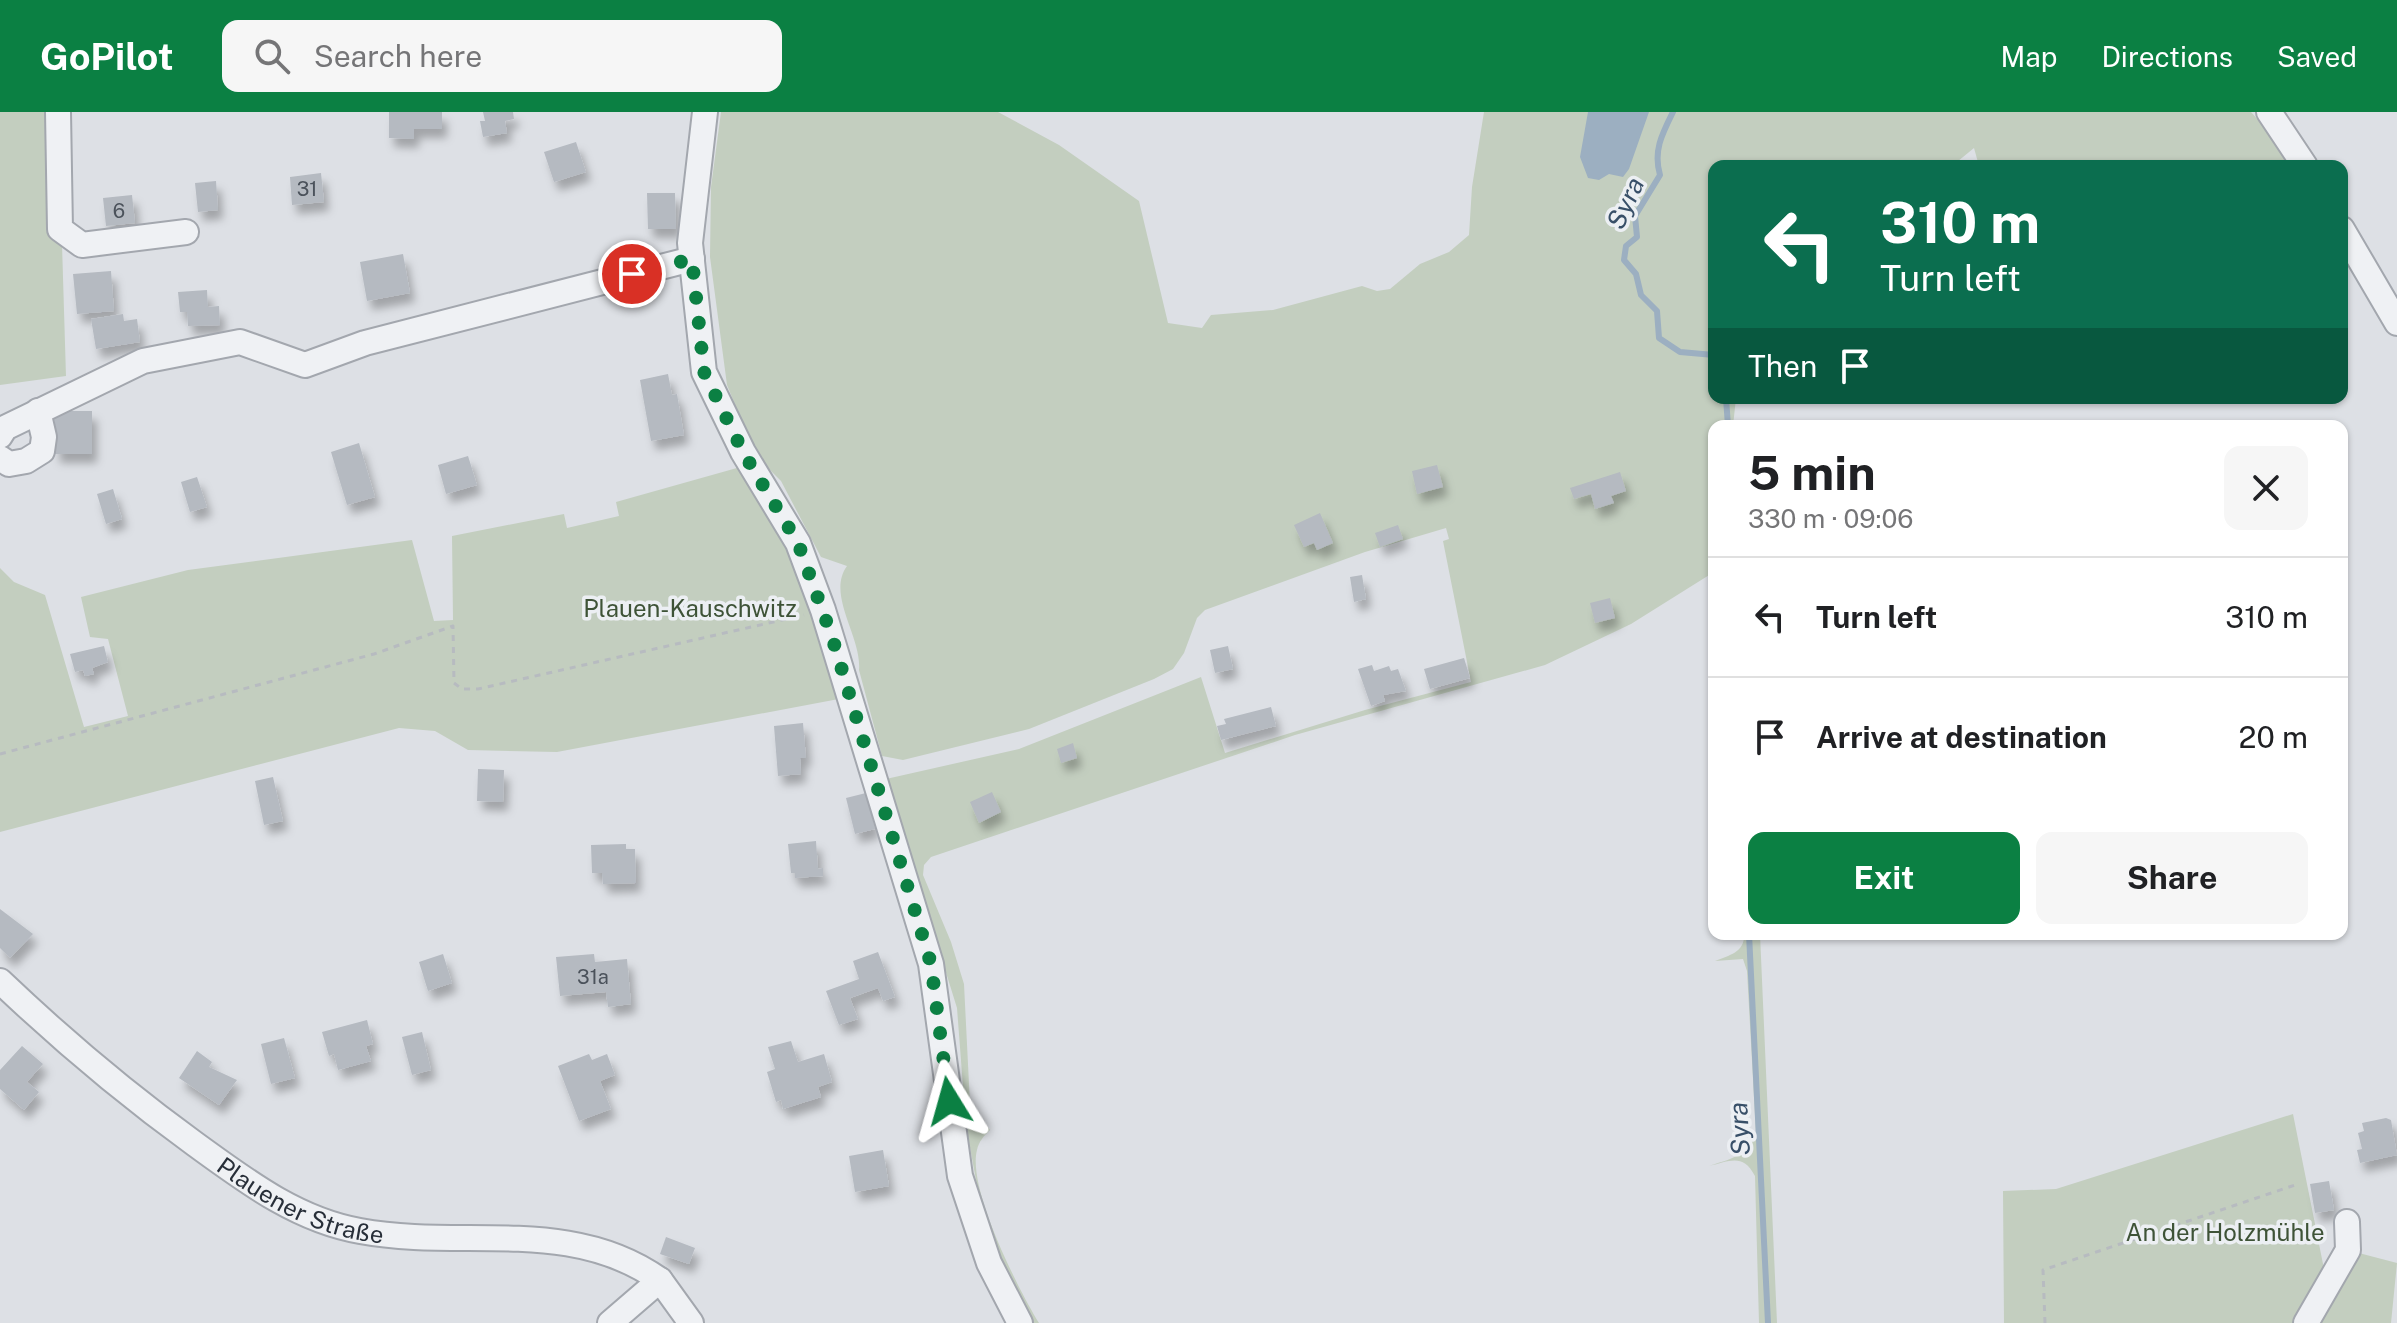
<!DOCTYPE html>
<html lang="en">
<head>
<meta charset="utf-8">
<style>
  body { margin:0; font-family:"Public Sans",sans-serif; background:#f6f6f6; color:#202124; height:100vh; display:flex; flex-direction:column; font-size:30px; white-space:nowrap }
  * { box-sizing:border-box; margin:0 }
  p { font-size:26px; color:#757577 }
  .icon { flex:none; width:44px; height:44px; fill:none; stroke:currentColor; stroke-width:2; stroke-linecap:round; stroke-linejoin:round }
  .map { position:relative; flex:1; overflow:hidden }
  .panel { position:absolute; left:1708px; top:308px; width:640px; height:520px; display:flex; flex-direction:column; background:#fff; border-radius:16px; box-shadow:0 2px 6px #0004 }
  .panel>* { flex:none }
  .banner { position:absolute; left:1708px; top:48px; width:640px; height:244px; border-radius:16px; box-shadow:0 2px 6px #0004; background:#0b6e4f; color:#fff; overflow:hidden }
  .pin { position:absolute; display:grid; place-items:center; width:68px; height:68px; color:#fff; margin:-34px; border:4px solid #fff; border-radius:50%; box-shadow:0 2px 8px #0007 }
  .me { position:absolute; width:88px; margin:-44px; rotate:352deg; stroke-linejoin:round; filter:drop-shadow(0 0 6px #0008) }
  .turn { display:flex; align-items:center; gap:28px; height:168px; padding:0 40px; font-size:36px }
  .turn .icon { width:104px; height:104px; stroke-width:2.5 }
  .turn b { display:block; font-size:56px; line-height:68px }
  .then { display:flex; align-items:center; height:76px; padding:0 40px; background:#0003; gap:16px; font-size:30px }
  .round { display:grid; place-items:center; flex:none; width:84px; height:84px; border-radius:16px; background:#f6f6f6 }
  .overview { display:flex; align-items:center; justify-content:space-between; height:136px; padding:0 40px }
  h1 { font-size:48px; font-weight:700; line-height:60px }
  .cta { display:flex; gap:16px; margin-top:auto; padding:16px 40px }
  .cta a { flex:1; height:92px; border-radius:16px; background:#0b8043; color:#fff; font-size:32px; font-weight:700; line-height:92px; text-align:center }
  .cta a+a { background:#f6f6f6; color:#202124 }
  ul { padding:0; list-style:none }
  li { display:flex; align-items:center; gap:24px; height:120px; padding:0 40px; border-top:2px solid #e0e0e0 }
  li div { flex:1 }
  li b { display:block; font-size:30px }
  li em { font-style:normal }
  header { display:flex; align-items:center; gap:48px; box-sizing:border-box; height:112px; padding:0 40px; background:#0b8043; color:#fff }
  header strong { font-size:38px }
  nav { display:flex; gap:44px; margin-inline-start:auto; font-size:28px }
  .search { width:560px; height:72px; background:#f6f6f6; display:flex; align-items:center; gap:20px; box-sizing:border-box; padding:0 28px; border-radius:16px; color:#757577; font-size:30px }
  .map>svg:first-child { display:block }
  .green { fill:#c3cebf }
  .water { fill:#9cafc1 }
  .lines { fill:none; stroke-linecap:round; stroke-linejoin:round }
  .stream { stroke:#9cafc1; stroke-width:6 }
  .building { fill:#b5bac1; filter:url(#shadow) }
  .minor-casing { stroke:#a3a7ae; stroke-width:28 }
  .path { stroke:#b7bbc0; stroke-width:3; stroke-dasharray:6 6; stroke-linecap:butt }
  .minor { stroke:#eff1f4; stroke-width:24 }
  .route { stroke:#0b8043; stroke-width:14; stroke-dasharray:0 25.2 }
  .labels { text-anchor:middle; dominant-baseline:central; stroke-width:7; stroke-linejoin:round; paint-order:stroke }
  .number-label { font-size:20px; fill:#4b525b }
  .park-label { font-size:24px; fill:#3e5337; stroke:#eceff3 }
  .street-label { font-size:24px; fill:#282f39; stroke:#eceff3 }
  .water-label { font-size:26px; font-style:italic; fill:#384f68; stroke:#eceff3 }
</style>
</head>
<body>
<header>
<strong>GoPilot</strong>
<div class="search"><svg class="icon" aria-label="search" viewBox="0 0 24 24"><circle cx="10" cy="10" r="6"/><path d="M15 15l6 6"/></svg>Search here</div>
<nav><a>Map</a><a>Directions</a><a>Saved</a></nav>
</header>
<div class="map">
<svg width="2397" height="1211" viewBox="0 0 2397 1211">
  <defs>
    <filter id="shadow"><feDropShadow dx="5" dy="9" stdDeviation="4" flood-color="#0004"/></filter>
  </defs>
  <rect width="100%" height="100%" fill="#dde0e5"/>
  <g class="green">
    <path d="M 0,0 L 58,0 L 66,264 L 0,273 Z"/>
    <path d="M 721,0 L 998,0 L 1059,33 L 1139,89 L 1168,211 L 1202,216 L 1211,203 L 1273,198 L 1362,174 L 1377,179 L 1390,177 L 1420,152 L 1449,140 L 1469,123 L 1472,75 L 1484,0 L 2251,0 L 2278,30 L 2291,54 L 1979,54 L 1974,36 L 1952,54 L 1714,54 L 1714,286 L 1736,286 L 1733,314 L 1714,314 L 1714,460 L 1631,512 L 1545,553 L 1295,623 L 931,745 L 924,753 L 923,763 L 951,830 L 964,872 L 970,992 L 990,1018 C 984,1024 979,1029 977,1038 C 967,1076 1018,1177 1039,1211 L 1030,1211 L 996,1139 L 981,1095 L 966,1014 L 957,896 L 886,667 L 1019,637 L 1201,565 L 1225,641 L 1365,598 L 1471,570 L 1443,429 L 1449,427 L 1446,416 L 1365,440 L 1205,498 L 1197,506 L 1184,541 L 1173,557 L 1154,567 L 1029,617 L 903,648 L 882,644 L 859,558 C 862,525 826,483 847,454 L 821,445 L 781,369 L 756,344 L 727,273 L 710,145 L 711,75 Z"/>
    <path d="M 744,354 L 791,431 L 844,586 L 557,640 L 468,638 L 435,619 L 399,616 L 0,720 L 0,456 L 14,470 L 45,483 L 84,615 L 128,604 L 108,527 L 90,525 L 81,485 L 188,458 L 412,428 L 434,509 L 453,508 L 452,424 L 564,402 L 567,416 L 619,404 L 616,390 Z"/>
    <path d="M 1744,822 L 1760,822 L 1777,1211 L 1759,1211 L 1755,1064 C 1743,1041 1730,1049 1709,1054 C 1729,1047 1750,1044 1756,1021 L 1747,859 L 1743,847 L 1715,849 C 1730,843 1745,840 1744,822 Z"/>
    <path d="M 2293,1002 L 2324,1157 L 2299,1211 L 2004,1211 L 2003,1079 L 2056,1077 Z"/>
    <path d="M 2355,1140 L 2397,1151 L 2391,1211 L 2320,1211 Z"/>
  </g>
  <path class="water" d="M 1588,0 L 1649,0 L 1629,57 L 1623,65 L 1609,62 L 1599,68 L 1588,66 L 1580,45 Z"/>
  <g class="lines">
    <g class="stream">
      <path d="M 1673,0 C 1662,22 1653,39 1660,63 L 1635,104 L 1637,125 L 1626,134 L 1624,148 L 1636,162 L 1641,183 L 1657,199 L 1659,226 L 1680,240 L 1714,243"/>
      <path d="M 1726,286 L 1728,314"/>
      <path d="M 1749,822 L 1768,1211"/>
    </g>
  </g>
  <g class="building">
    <path d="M 389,0 L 442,0 L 442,17 L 414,17 L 414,27 L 389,26 Z"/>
    <path d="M 483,0 L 513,0 L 514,7 L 505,9 L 507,21 L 483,25 L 480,9 L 485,9 Z"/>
    <path d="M 576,30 L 586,60 L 554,70 L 544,40 Z"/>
    <path d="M 321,61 L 324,90 L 292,93 L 290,65 Z"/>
    <path d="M 216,69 L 218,98 L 198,100 L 195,71 Z"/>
    <path d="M 647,81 L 675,81 L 676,117 L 648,117 Z"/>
    <path d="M 132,83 L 135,111 L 106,114 L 103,86 Z"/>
    <path d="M 403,142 L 410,181 L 367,189 L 360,150 Z"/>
    <path d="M 111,159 L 114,199 L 77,202 L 73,162 Z"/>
    <path d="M 207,178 L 208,195 L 219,194 L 220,213 L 188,214 L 187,200 L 180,200 L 178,180 Z"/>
    <path d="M 123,202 L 124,209 L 137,207 L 140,230 L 96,237 L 91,207 Z"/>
    <path d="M 668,262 L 672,283 L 677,282 L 684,323 L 651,329 L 640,268 Z"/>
    <path d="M 54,299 L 92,299 L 92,342 L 55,342 Z"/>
    <path d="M 359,331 L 375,385 L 347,393 L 331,340 Z"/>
    <path d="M 468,344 L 477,373 L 446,382 L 438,353 Z"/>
    <path d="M 1437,353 L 1443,375 L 1417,382 L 1412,359 Z"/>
    <path d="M 1620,360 L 1626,379 L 1611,384 L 1614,391 L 1595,397 L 1591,382 L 1574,387 L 1570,376 Z"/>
    <path d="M 197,365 L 207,395 L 190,400 L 181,370 Z"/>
    <path d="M 113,377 L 122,407 L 106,412 L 97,382 Z"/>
    <path d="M 1320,401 L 1333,431 L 1317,438 L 1314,431 L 1304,435 L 1294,413 Z"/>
    <path d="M 1398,413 L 1403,427 L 1380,435 L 1375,421 Z"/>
    <path d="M 1362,463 L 1366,487 L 1354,490 L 1350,465 Z"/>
    <path d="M 1610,486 L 1615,506 L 1595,511 L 1590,491 Z"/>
    <path d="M 104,534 L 108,550 L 92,556 L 94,562 L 85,564 L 83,558 L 75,560 L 70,542 Z"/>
    <path d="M 1228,534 L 1233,557 L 1215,561 L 1210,538 Z"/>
    <path d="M 1464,546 L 1470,566 L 1430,577 L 1424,557 Z"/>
    <path d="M 1372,553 L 1374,559 L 1389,554 L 1391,559 L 1398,557 L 1406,579 L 1383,583 L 1385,589 L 1371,594 L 1358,557 Z"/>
    <path d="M 1271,595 L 1276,614 L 1221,628 L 1217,614 L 1226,612 L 1224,607 Z"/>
    <path d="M 803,611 L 806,646 L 800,646 L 801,662 L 778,664 L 774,614 Z"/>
    <path d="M 1073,631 L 1077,646 L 1061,651 L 1057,637 Z"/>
    <path d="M 478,657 L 504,658 L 503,690 L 477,689 Z"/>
    <path d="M 273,665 L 283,709 L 264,713 L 255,669 Z"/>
    <path d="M 992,680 L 1001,700 L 979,711 L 970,690 Z"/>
    <path d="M 866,681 L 875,717 L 855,722 L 846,686 Z"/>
    <path d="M 816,729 L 818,757 L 823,756 L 823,764 L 795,766 L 795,761 L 791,761 L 788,732 Z"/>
    <path d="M 626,732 L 626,737 L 635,737 L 636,771 L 603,772 L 602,761 L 592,761 L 591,733 Z"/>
    <path d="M 0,797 L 33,822 L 10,846 L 0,836 Z"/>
    <path d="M 878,840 L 895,885 L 883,889 L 878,876 L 850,886 L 858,907 L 839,913 L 826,879 L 859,867 L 853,849 Z"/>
    <path d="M 443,842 L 452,871 L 428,879 L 419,850 Z"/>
    <path d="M 594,842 L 595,850 L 627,847 L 631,892 L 608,895 L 606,880 L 560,884 L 556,845 Z"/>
    <path d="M 367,908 L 373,932 L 366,934 L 371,949 L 338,958 L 334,942 L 329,944 L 322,920 Z"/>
    <path d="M 422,920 L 431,958 L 412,963 L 402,925 Z"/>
    <path d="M 284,926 L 295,966 L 271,972 L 261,932 Z"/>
    <path d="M 791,929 L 798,950 L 824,942 L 832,970 L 818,975 L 821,985 L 783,997 L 781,988 L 776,990 L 767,960 L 775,957 L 768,935 Z"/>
    <path d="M 22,934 L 43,952 L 27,970 L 39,980 L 24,998 L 0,977 L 0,958 Z"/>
    <path d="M 197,939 L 212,950 L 209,955 L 237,968 L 219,993 L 179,966 Z"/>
    <path d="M 589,942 L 592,948 L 607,942 L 615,963 L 600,969 L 611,997 L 579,1009 L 558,954 Z"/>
    <path d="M 2386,1006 L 2391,1008 L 2397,1043 L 2360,1051 L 2357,1038 L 2362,1037 L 2358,1021 L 2364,1019 L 2362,1011 Z"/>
    <path d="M 883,1038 L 889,1074 L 855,1080 L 849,1044 Z"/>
    <path d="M 2329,1069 L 2334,1098 L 2315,1101 L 2310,1072 Z"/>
    <path d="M 666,1125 L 695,1136 L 689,1152 L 660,1142 Z"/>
  </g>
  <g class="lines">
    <g class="minor-casing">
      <g id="minor">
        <path d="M 58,0 L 60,117 L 82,133 L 186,120"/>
        <path d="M 705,0 L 690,131 L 704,260 L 743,340 L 798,431 L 823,498 L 931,852 L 960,1064 L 989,1151 L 1020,1211"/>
        <path d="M 2269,0 L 2305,54"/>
        <path d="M 2342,117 L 2397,211"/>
        <path d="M 0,324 L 5,316 L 143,249 L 240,230 L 305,253 L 365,231 L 692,147"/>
        <path d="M 0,346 L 9,352 L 26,349 L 42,339 L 44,325 L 38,299"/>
        <path id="s1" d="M 0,869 C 62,928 126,982 195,1032 C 246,1069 297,1108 360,1119 C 462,1138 570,1104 660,1168"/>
        <path d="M 610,1211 L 660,1168 L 691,1211"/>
        <path d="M 2306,1211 L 2348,1138 L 2347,1110"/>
      </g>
    </g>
    <g class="path">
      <path d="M 0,642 L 374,542 L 453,514 L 454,571 L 462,577 L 478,577 L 804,503"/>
      <path d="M 2045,1211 L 2043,1158 L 2295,1073"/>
    </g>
    <use href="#minor" class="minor"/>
  </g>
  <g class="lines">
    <path class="route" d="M 632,162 L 692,147 L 704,260 L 743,340 L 798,431 L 832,525 L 931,852 L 949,989"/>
  </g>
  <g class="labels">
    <g class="number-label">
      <text x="307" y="77">31</text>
      <text x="119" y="99">6</text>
      <text x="593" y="865">31a</text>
    </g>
    <g class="park-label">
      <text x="690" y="496">Plauen-Kauschwitz</text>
      <text x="2225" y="1120">An der Holzmühle</text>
    </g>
    <g class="street-label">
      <text stroke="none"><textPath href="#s1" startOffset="376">Plauener Straße</textPath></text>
    </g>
    <g class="water-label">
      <text transform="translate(1625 91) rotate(-65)">Syra</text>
      <text transform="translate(1739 1017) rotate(-93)">Syra</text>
    </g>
  </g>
</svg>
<div class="pin" style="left:632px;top:162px;background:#d93025"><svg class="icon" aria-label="arrive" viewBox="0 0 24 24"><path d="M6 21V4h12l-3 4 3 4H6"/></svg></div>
<svg class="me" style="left:949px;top:989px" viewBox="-20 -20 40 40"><path d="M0-17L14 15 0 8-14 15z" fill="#0b8043" stroke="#fff" stroke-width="4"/></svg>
<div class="banner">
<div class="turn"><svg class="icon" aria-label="left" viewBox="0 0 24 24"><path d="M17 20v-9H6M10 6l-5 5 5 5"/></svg><div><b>310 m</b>Turn left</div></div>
<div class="then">Then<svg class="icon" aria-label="arrive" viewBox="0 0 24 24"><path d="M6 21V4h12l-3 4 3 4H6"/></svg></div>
</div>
<section class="panel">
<div class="overview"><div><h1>5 min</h1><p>330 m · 09:06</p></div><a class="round"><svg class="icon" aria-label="close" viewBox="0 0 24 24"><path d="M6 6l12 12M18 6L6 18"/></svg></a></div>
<ul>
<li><svg class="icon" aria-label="left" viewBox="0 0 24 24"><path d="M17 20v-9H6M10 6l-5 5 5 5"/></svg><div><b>Turn left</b></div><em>310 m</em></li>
<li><svg class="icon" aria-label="arrive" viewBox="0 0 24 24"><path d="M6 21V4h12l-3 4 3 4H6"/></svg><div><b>Arrive at destination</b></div><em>20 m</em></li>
</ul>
<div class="cta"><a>Exit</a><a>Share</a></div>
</section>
</div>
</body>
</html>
